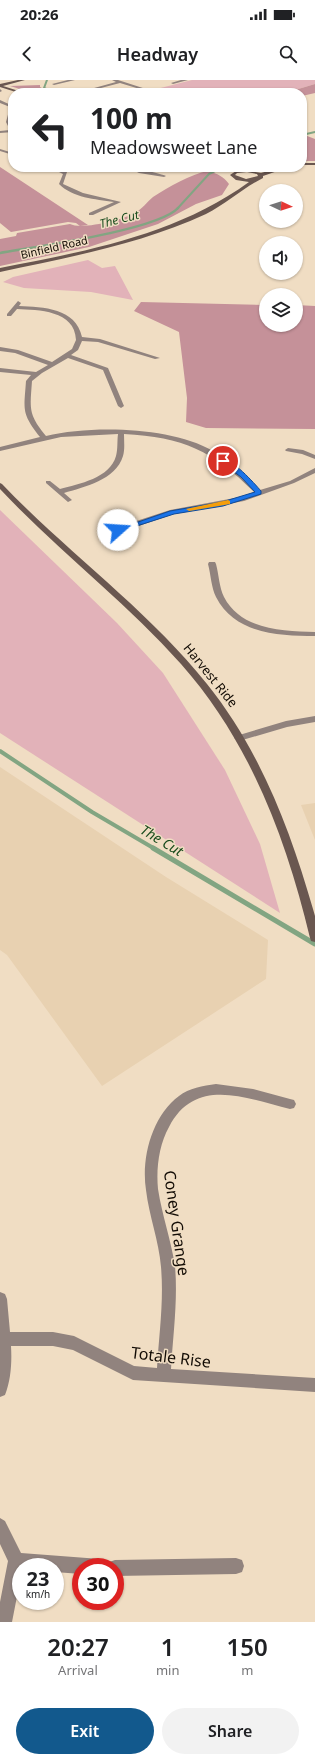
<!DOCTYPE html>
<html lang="en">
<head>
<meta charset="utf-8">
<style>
  body { margin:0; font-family:"Noto Sans",sans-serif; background:#f2f2f2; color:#202124; height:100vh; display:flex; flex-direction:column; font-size:15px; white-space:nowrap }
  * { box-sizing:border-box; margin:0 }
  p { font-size:13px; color:#757577 }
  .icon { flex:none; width:22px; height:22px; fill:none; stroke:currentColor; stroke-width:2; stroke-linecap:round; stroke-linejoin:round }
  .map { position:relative; height:1542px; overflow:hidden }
  .panel { display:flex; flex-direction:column; background:#fff; flex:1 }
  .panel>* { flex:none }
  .guide { position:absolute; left:8px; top:8px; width:299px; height:84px; border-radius:16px; box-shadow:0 1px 3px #0004; background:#fff; color:#202124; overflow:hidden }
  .needle { width:26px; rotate:94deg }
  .tools { position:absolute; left:259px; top:104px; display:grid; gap:8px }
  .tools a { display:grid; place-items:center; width:44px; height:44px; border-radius:50%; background:#fff; box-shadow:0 1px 3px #0004; font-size:20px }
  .speed { position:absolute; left:12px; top:1478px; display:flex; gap:8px; font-size:20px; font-weight:700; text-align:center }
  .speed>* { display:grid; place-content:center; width:52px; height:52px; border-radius:50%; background:#fff; box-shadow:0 1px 3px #0004; line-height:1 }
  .speed small { font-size:10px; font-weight:400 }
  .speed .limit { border:6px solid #d22; background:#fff; color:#111 }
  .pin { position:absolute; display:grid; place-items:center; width:34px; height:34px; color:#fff; margin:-17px; border:2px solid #fff; border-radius:50%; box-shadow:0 1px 4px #0007 }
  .me { position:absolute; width:44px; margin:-22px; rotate:71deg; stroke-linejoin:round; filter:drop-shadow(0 0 3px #0008) }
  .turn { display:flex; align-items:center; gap:14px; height:84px; padding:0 16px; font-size:18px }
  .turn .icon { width:52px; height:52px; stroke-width:2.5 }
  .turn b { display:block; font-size:28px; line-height:34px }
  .eta { display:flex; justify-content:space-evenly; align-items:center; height:68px; text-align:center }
  .eta b { font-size:24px; font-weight:600; line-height:28px }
  .action { display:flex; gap:8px; margin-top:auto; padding:8px 16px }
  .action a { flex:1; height:46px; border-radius:24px; background:#12598d; color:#fff; font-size:16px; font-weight:600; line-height:46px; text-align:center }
  .action a+a { background:#f2f2f2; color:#202124 }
  .status { display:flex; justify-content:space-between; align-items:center; height:28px; padding:0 20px; background:#fff; direction:ltr }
  .status svg { height:11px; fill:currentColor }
  header { display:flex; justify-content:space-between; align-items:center; height:52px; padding:0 16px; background:#fff; font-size:18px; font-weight:600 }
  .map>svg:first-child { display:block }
  .built { fill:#e8d1b1 }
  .green { fill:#e2b2b9 }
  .forest { fill:#c59199 }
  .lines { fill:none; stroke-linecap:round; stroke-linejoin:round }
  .stream-far3 { stroke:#82a582; stroke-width:2 }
  .stream-far2 { stroke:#82a582; stroke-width:2.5 }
  .stream-far1 { stroke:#82a582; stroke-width:4 }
  .stream { stroke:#82a582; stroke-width:5 }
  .street { fill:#91837e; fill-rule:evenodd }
  .secondary { fill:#6a5750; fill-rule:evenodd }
  .route { fill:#1a73e8; stroke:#114b97 }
  .slow { fill:#f59e0b }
  .labels { text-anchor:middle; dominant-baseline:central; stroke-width:3; stroke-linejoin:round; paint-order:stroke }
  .far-street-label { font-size:11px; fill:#130c05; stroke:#f0ddc3 }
  .far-water-label { font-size:12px; font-style:italic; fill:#194c1d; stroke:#f0ddc3 }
  .street-label { font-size:13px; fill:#130c05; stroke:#f0ddc3 }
  .water-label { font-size:14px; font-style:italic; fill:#194c1d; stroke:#f0ddc3 }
  .near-street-label { font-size:16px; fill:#130c05; stroke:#f0ddc3 }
</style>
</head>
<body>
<div class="status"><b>20:26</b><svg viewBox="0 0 49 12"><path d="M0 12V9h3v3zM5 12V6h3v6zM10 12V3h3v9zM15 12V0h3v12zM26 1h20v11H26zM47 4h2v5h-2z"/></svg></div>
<header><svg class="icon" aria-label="back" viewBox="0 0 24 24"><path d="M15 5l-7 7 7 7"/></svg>Headway<svg class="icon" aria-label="search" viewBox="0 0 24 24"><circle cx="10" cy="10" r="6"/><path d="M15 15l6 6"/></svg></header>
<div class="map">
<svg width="315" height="1542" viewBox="0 0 315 1542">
  <rect width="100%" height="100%" fill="#f0ddc3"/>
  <g class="built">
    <path d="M 0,687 L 166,797 L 268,860 L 266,899 L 102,1006 L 7,875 L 0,870 Z"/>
    <path d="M 315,723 L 315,760 L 301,725 Z"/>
  </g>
  <g class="green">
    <path d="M 192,0 L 315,0 L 315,4 L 285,13 L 141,13 Z"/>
    <path d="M 88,180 L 102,188 L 115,186 L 133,220 L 91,212 L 24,208 L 3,202 L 13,197 Z"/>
    <path d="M 0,430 L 117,543 L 163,593 L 225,690 L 260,764 L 280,833 L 0,653 Z"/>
  </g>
  <g class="forest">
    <path d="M 315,4 L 315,13 L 302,16 L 302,13 L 285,13 Z"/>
    <path d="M 40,5 L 40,7 L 50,13 L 33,13 L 10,6 Z"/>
    <path d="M 302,54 L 315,59 L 315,81 L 302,81 Z"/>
    <path d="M 0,87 L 88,145 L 80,146 L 76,143 L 68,142 L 11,152 L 0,143 Z"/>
    <path d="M 208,91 C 218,94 223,96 229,104 L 222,115 L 196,124 L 158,144 L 89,167 L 0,186 L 0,159 L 16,156 L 17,153 L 70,144 C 82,150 122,140 135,133 C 142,129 147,122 153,117 C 168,107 191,94 208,91 Z"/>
    <path d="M 141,222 L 266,225 L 266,245 L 296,245 L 296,225 L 315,226 L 315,349 L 206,348 L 186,342 L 187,318 L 179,252 L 134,231 Z"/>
  </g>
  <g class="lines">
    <g class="stream-far3">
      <path d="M 47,0 L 44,8 L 55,13"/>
      <path d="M 302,55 L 315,52"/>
      <path d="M 177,129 L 209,94 L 223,87"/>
    </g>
    <path class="stream-far2" d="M 0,173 C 34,167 158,150 178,128"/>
    <path class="stream-far1" d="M 0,671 L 92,732 L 155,769"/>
    <path class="stream" d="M 153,768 L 315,864"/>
    <g class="street">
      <path d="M 68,0 L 75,0 L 54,5 L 52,4 Z"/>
      <path d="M 112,0 L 118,0 L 149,10 L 140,13 L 134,13 L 143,10 L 120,3 L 82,13 L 76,13 L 116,2 Z"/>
      <path d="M 181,0 L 188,0 L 173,4 L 171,3 Z"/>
      <path d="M 0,9 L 2,11 L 0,12 Z"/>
      <path d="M 0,20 L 13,26 L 10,42 L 13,47 L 13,52 L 0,53 L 0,51 L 10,50 L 6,42 L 10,27 L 0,23 Z"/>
      <path d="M 0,69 L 13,73 L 13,75 L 0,71 Z"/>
      <path d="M 49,87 L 55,87 L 67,92 L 63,104 L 83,113 L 121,122 L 93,135 L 89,135 L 89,133 L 114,122 C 95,119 73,118 59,104 L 63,94 Z"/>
      <path d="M 127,87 C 132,87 162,94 166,96 L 164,97 L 139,93 Z"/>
      <path d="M 18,221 L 21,223 L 19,226 C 43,227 76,228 82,257 L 100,259 L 160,278 L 155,279 L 98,262 L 82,261 L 78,270 L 71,275 L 108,288 L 124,326 L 121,328 L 118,326 L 103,290 L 68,278 L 42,293 L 32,301 C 30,329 28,334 46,356 C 93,345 171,347 213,371 C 231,382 246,396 260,410 L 290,401 L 315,388 L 315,393 L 294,403 L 244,421 L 174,434 L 121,452 L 115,452 L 115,448 L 170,430 L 240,417 L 254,412 C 213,371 183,357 124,354 C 124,362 125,369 123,376 C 116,400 84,407 64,413 L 72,420 L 68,422 L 46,403 L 46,401 L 50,401 L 60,409 C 79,404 110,398 116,376 C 118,369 117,361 118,354 L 61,357 L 0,371 L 0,367 L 40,357 C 21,333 24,330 26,301 L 31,295 L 0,292 L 0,288 L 36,292 L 48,285 L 15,273 L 0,271 L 0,267 L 18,270 L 52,282 L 72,269 L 76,260 C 75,230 38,230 17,229 L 11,236 L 7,236 L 7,234 Z"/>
      <path d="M 288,368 L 303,370 L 315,375 L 315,379 L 302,374 L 286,371 L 285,370 Z"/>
      <path d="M 209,482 L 215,482 L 216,484 C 219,495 219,507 224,517 C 241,550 283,551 315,552 L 315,556 C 279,556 235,554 216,517 C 211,507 211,495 208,484 Z"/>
      <path d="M 315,636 L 315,642 L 287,647 L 239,661 L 234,658 L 236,656 L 286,641 Z"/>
      <path d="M 216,1004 L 253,1009 L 290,1019 L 294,1020 L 296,1024 L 294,1028 L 290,1029 C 246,1018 195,996 169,1047 C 159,1065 156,1088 158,1109 C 162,1135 171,1160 175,1186 C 178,1220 173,1255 171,1289 L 315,1298 L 315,1312 L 133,1300 L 73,1270 L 53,1266 L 11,1266 C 12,1282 11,1300 5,1315 L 0,1317 L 0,1212 L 5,1214 L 7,1219 L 10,1252 L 53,1252 L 74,1256 L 134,1286 L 157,1288 C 159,1254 164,1221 161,1187 C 159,1161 149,1136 146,1110 C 141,1078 152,1036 179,1016 C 189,1008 203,1006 216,1004 Z"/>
      <path d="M 0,1438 L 5,1441 L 21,1473 L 100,1479 L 106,1481 L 108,1487 L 109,1482 L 115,1480 L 236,1478 L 242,1480 L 244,1486 L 242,1492 L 236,1494 L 115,1496 L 115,1487 L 81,1487 L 81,1494 L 55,1492 L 55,1487 L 21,1487 L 21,1496 L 12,1542 L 0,1542 L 0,1522 L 8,1481 L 0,1464 Z"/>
    </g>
    <g class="secondary">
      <path d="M 18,0 L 25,0 L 3,6 L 25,13 L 19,13 L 0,7 L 0,4 Z"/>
      <rect x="302" y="83" width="13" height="2"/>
      <path d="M 219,87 L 230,87 L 261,93 L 282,87 L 289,87 L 263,96 L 263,98 C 243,108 226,124 206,134 C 141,164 70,177 0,192 L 0,188 C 87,171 176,155 249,102 L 236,100 L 230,95 L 236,91 ZM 247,92 L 257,94 L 258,96 L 246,99 L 235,95 L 237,93 Z"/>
      <path d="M 0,403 L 2,404 C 68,473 147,529 207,604 C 260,670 290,749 313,829 L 315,836 L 315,862 L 311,861 L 310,858 C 286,758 250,662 181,584 C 125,521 57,470 0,409 Z"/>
    </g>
  </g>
  <path class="route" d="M 221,379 C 232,378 254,403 261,411 L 261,414 L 223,426 L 174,434 L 118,452 L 115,450 L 170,431 L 222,422 L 255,412 L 241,397 L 221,382 Z"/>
  <path class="slow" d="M 228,420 L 230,421 L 230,424 L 189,431 L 186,429 Z"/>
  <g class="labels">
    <g class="far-street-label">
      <text transform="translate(54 167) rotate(-13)">Binfield Road</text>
    </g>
    <g class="far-water-label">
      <text transform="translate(119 139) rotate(-14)">The Cut</text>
    </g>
    <g class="street-label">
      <text transform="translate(211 595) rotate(51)">Harvest Ride</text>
    </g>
    <g class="water-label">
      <text transform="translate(162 760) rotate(31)">The Cut</text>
    </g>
    <g class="near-street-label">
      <text transform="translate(177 1143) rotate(82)">Coney Grange</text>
      <text transform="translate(171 1277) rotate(7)">Totale Rise</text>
    </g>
  </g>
</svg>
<div class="tools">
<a><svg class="needle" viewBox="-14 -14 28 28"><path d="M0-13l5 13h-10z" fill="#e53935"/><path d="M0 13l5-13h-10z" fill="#757577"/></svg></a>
<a><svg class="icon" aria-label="sound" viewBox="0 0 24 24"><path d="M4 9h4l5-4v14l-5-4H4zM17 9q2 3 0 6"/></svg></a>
<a><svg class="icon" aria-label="layers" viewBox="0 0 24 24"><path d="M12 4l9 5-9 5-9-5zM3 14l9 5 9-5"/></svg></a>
</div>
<div class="speed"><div>23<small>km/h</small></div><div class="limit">30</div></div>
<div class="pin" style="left:223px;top:381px;background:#d93025"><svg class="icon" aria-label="arrive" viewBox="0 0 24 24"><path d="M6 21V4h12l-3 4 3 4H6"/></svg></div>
<svg class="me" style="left:118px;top:450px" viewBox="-20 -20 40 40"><circle r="19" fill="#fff"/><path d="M0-13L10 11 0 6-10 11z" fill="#1a73e8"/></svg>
<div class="guide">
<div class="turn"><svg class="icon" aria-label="left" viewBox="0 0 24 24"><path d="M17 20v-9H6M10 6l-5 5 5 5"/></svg><div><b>100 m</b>Meadowsweet Lane</div></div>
</div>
</div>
<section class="panel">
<div class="eta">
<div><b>20:27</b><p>Arrival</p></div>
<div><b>1</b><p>min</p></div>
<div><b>150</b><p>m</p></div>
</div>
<div class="action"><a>Exit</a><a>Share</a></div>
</section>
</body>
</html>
